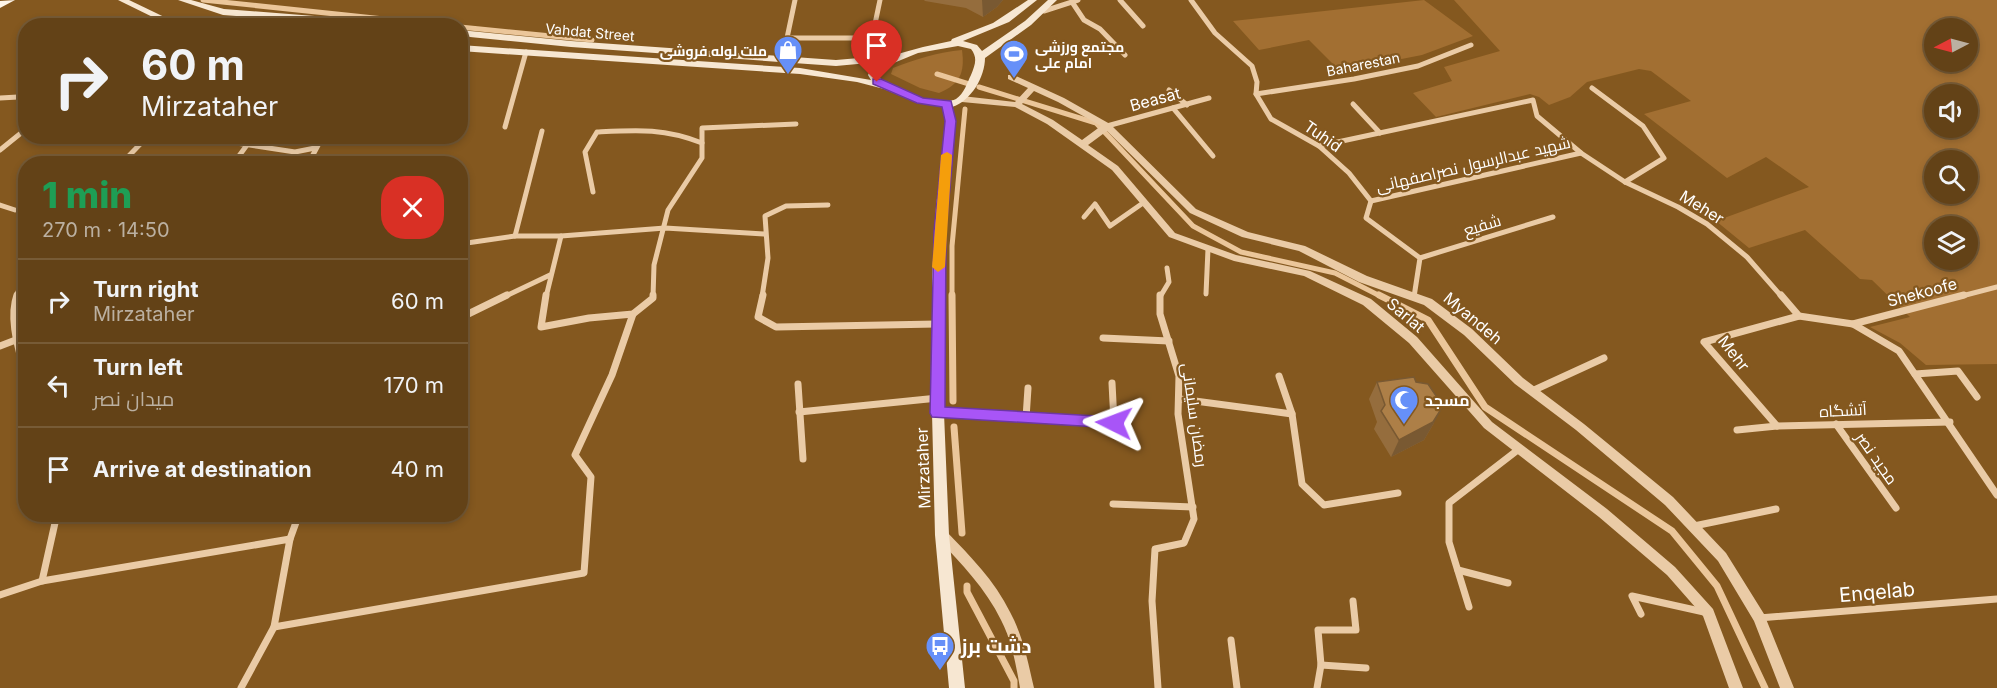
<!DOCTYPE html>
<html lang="en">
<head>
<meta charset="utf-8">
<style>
  body { margin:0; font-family:Inter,Cairo,sans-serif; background:#694920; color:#f1f3f6; height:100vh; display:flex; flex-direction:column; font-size:22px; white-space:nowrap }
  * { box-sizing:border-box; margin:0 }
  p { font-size:20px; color:#bbb0a1 }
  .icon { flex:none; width:33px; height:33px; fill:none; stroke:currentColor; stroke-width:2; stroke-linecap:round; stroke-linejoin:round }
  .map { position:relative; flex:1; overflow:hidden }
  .side { position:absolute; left:18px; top:156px; width:450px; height:366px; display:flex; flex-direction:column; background:#634217; border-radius:24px; box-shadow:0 3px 9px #0003,0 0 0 2px #775b36 }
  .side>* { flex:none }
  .top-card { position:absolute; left:18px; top:18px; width:450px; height:126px; border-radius:24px; box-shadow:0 3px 9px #0003,0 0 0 2px #775b36; background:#634217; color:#f1f3f6; overflow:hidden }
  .needle { width:39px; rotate:264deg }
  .fabs { position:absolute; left:1924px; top:18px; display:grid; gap:12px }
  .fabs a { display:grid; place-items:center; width:54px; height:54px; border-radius:50%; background:#634217; box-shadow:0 3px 9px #0003,0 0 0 2px #775b36; font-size:30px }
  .pin { position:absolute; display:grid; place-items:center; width:51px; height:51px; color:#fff; margin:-62px -26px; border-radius:50% 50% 50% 0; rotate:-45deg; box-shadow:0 0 6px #0007 }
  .pin .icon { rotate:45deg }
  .me { position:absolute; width:66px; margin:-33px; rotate:273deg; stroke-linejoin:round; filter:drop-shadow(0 0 4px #0008) }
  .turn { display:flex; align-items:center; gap:21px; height:126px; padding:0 24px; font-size:27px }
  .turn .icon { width:78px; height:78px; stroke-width:2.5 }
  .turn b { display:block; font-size:42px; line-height:51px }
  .round { display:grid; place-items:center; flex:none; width:63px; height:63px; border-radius:24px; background:#694920 }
  .head { display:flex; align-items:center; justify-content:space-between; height:102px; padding:0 24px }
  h1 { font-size:36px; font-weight:800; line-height:45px; color:#1e9e55 }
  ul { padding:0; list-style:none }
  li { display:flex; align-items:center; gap:18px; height:84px; padding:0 24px; border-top:2px solid #775b36 }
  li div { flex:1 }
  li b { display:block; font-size:22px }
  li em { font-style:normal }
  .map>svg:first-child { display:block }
  .green { fill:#a26f32; fill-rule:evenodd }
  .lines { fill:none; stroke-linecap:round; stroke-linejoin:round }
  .stream-far1 { stroke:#ebc69a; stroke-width:5 }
  .stream { stroke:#ebc69a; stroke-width:7 }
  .minor-far1 { stroke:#eacba6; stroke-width:5 }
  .minor { stroke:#eacba6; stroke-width:7 }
  .tertiary { fill:#eacba6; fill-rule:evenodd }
  .secondary { fill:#f7e7d2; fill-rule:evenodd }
  .primary { fill:#fef6ea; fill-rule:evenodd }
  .wall { fill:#956d3d }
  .shaded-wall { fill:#795932 }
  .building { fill:#ad7f47; stroke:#795932; stroke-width:1.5 }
  .route { fill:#a855f7; stroke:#6d37a1; stroke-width:1.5 }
  .slow { fill:#f59e0b }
  .labels { text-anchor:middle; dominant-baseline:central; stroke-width:4.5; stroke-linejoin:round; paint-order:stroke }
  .far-street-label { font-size:14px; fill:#fff; stroke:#84581f }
  .far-poi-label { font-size:14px; font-weight:bold; fill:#fff; stroke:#84581f; text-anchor:start }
  .street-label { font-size:16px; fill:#fff; stroke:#84581f }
  .poi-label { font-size:16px; font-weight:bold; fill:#fff; stroke:#84581f; text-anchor:start }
  .near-street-label { font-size:20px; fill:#fff; stroke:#84581f }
  .near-poi-label { font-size:20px; font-weight:bold; fill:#fff; stroke:#84581f; text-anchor:start }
</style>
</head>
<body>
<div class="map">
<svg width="1997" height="688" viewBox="0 0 1997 688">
  <rect width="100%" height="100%" fill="#84581f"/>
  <g class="green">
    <path d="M 1424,0 L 1473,36 L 1422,55 L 1340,71 L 1309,40 L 1259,50 L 1233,21 Z"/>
    <path d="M 1454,0 L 1997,0 L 1997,364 L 1926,365 L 1900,343 L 1870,327 L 1910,317 L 1872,280 L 1860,279 L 1805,230 L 1749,248 L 1716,221 L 1809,187 L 1766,157 L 1727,178 L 1644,114 L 1691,101 L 1651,71 L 1639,69 L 1587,82 L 1570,97 L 1549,105 L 1539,97 L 1530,94 L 1436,117 L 1413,93 L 1452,81 L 1444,67 L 1500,51 ZM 1935,28 L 1968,28 L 1968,62 L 1935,62 ZM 1935,94 L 1968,94 L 1968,128 L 1935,128 ZM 1935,160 L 1968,160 L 1968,194 L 1935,194 ZM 1935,226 L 1968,226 L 1968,260 L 1935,260 Z"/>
    <path d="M 962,50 C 965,73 960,84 939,93 L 920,88 L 891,74 L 893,68 C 916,59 938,52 962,50 Z"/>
  </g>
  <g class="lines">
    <g class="stream-far1">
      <path d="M 203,0 L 450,26"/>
      <path d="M 460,27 L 592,40"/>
      <path d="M 937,74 L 969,84"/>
      <path d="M 979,87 L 1096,123 L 1193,226 L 1241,252 L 1335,273 L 1382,297"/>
      <path d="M 952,297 L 952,246 L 965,109"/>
    </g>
    <g class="stream">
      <path d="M 952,295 L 953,401"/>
      <path d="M 1379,295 L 1428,320 L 1485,407 L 1672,531 L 1717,586 L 1765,688"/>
      <path d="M 954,427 L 962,533"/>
      <path d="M 967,586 L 967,592 L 1014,681 L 1014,688"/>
    </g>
    <g class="minor-far1">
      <path d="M 795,0 L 787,38 L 872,38"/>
      <path d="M 1120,0 L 1143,26"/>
      <path d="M 1191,0 L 1215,33 L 1252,66 L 1257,82 L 1256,94 L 1271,119 L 1319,146 L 1349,173 L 1371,201 L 1366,218 L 1420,258 L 1414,297"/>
      <path d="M 1072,2 L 1084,20 L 1100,29 L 1125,55"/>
      <path d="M 1044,11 L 1078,0"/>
      <path d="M 867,62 L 880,0"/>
      <path d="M 1592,88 L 1643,126 L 1664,158 L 1625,182"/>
      <path d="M 1169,90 L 1187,105"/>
      <path d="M 1256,94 L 1354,79 L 1418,66 L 1471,45"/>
      <path d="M 0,98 L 18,97"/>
      <path d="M 1353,104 L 1380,133"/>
      <path d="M 1173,108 L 1213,156"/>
      <path d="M 1107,126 L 1209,98"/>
      <path d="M 505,127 L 526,52"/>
      <path d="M 138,136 L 145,139 L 223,141 L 295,152 L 315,148"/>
      <path d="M 1319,146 L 1533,100 L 1537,116 L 1581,153 L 1625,182 L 1678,207 L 1707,224 L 1747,257 L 1782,297"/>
      <path d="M 0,150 L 26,129"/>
      <path d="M 121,164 L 147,137"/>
      <path d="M 233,164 L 247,145"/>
      <path d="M 308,164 L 323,136"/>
      <path d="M 593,192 L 585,152 L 597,132 C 637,130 664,128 702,143"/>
      <path d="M 1371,201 L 1581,153"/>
      <path d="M 0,205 L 15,210"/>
      <path d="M 1084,217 L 1095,204 L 1110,226 L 1143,203"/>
      <path d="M 515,236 L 542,131"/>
      <path d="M 460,244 L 515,236 L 561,236 L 665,228 L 764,234"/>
      <path d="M 1420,258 L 1553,217"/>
      <path d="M 1206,294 L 1208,249"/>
      <path d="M 16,297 L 26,272"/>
      <path d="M 504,297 L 550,275"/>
      <path d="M 546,297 L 561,236"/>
      <path d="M 653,297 L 654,265 L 668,210 L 702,158 L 702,128 L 796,124"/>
      <path d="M 762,297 L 768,258 L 765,216 L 786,206 L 828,205"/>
      <path d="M 1160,297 L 1169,282 L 1167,268"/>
      <path d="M 1958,297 L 1997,287"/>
    </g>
    <g class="minor">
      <path d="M 17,295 C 8,320 20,353 26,378"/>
      <path d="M 546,295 L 541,327 L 589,318 L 633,314 L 653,298 L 653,295"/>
      <path d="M 763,295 L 758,317 L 776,327 L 937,324"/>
      <path d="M 1781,295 L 1799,316 L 1853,324 L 1899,351 L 1997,495"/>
      <path d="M 460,318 L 507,295"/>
      <path d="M 1853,324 L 1964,295"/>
      <path d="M 1103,338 L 1169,341"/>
      <path d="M 0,346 L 26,336"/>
      <path d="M 1915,374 L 1958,371 L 1977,397"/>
      <path d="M 1279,376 L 1292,414 L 1302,484 L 1324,505 L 1398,493"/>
      <path d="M 798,384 L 803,459"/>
      <path d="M 1532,391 L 1604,358"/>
      <path d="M 1180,399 L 1292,414"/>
      <path d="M 799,412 L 938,398"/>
      <path d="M 938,413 L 1114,422 L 1112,383"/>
      <path d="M 1026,418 L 1028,388"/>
      <path d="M 1836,424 L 1896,508"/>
      <path d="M 1777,426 L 1704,342 L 1799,316"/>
      <path d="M 1737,430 L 1777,426 L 1950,422"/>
      <path d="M 1113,504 L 1193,507"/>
      <path d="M 1694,526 L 1776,509"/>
      <path d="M 290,539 L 299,514"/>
      <path d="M 1458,570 L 1508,583"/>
      <path d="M 42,581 L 57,514"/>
      <path d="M 0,595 L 42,581 L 290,539 L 274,627 L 584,573 L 591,477 L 575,455 L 612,375 L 633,314"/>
      <path d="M 1469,607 L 1449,542 L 1449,503 L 1519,449"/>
      <path d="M 1641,614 L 1632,596 L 1704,612"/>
      <path d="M 1759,618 L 1997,599"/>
      <path d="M 1231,640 L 1237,688"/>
      <path d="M 1321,665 L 1366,668"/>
      <path d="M 241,688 L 274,627"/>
      <path d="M 1158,688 L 1152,601 L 1155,549 L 1184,543 L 1194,519 L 1178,414 L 1179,376 L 1160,314 L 1160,295"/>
      <path d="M 1317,688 L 1321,665 L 1318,630 L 1356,630 L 1353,601"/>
    </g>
    <g class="tertiary">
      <path d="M 1008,75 L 1014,75 L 1064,98 L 1110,124 L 1196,209 L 1248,232 L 1305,246 L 1367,276 L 1432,299 L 1472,329 L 1523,378 L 1584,424 L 1673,497 L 1726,553 L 1764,614 L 1794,688 L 1780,688 L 1754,621 L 1718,561 L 1665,505 L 1576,430 L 1515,384 L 1464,335 L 1424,305 L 1359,282 L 1299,251 L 1242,237 L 1190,213 L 1107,131 L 1088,145 L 1118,166 L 1175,233 L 1236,255 L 1310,271 L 1371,299 L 1417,337 L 1492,422 L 1607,509 L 1675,567 L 1713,609 L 1743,688 L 1729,688 L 1703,616 L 1667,575 L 1599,517 L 1484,428 L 1409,343 L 1363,305 L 1304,276 L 1234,261 L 1169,237 L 1112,170 L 1047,124 L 1015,107 L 962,102 L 958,99 L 962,96 L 1015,102 L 1028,88 L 1008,79 ZM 1034,91 L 1058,102 L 1101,126 L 1082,140 L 1053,120 L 1022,104 Z"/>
      <path d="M 942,530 L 946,531 C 970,556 995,581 1010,612 C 1023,636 1028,662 1034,688 L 1020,688 C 1016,665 1012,641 1001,620 C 986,589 961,563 938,539 L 936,535 L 938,531 Z"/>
    </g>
    <g class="secondary">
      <path d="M 118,0 L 129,0 L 183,26 L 171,26 Z"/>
      <path d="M 178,0 L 191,0 L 224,9 L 404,23 L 408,26 L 363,26 L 223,15 Z"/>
      <path d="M 1028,0 L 1037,0 L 1009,22 L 963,41 L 977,45 L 982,51 L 1025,21 L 1048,0 L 1057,0 L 1031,25 L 985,58 C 985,77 971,101 952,107 L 956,121 L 946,207 L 944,278 L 944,413 L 949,535 L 965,688 L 949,688 L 935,535 L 932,413 L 932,278 L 936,207 L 946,121 L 943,107 L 915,102 L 884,89 L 857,82 L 800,74 L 460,51 L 460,45 L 800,68 L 871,80 L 868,75 L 872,66 L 879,62 L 836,66 L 571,47 L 460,36 L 460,30 L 571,41 L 836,60 L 894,55 L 923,47 L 951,41 L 952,39 L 993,23 ZM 958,46 L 971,49 C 978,58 975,65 971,75 C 967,83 964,94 956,99 C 940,107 886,90 878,75 L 879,69 L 918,53 Z"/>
    </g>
    <path class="primary" d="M 15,0 L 0,8 L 0,1 Z"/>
  </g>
  <g class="wall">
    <path d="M 924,0 L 1003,0 L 997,7 L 983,17 L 966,8 L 925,1 Z"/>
    <path d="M 1377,382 L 1434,423 L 1424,440 L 1391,457 L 1374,429 L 1377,422 L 1369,399 Z"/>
  </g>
  <g class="shaded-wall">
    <path d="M 982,0 L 1003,0 L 997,7 L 983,17 Z"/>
    <path d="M 1443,406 L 1434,423 L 1424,440 L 1391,457 L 1399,440 Z"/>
  </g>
  <path class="building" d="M 1414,377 L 1416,382 L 1428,384 L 1443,406 L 1433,422 L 1399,440 L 1381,411 L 1385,405 L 1377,382 Z"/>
  <path class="route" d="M 873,79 L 881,79 L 923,98 L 951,101 L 956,121 L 946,231 L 945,407 L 1114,417 L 1119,418 L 1122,423 L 1119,427 L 1114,428 L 932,417 L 930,413 L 934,231 L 945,121 L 942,107 L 917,103 L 873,84 Z"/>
  <path class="slow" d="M 947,152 L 952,155 L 945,267 L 938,272 L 932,267 L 941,155 Z"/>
  <defs>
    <g id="shop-pin" transform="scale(1.5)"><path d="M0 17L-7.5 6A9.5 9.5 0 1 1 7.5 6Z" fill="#6690f8" stroke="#84581f"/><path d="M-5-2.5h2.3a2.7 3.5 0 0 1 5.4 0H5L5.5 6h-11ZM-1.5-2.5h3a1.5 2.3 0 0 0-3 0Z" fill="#fff"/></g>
    <g id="stadium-pin" transform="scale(1.5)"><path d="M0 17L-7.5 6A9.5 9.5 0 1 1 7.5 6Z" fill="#6690f8" stroke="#84581f"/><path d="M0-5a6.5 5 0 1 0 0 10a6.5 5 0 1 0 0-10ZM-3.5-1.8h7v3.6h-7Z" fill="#fff"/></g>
    <g id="mosque-pin" transform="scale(1.5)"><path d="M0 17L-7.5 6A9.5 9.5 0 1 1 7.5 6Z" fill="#6690f8" stroke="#84581f"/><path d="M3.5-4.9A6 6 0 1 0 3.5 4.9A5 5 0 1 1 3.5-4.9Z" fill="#fff"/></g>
    <g id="bus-pin" transform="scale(1.5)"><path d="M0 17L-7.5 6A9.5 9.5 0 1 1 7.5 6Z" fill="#6690f8" stroke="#84581f"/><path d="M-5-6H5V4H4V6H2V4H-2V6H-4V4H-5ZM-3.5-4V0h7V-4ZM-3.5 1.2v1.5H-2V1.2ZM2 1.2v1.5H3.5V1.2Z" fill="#fff"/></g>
  </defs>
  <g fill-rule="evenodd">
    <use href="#shop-pin" x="788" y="50"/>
    <use href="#stadium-pin" x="1014" y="54"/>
    <use href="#mosque-pin" x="1404" y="400"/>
    <use href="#bus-pin" x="940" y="646"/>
  </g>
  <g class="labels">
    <g class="far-street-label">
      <text transform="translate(590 32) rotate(5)">Vahdat Street</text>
      <text transform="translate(1363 64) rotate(-11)">Baharestan</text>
    </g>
    <g class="far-poi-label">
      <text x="1035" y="46">مجتمع ورزشی<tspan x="1035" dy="16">امام علی</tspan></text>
      <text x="767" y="50" text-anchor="end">ملت لوله فروشی</text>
    </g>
    <g class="street-label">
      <text transform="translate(1155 99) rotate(-15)">Beasat</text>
      <text transform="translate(1323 136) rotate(35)">Tuhid</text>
      <text transform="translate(1473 164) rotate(-13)">شهید عبدالرسول نصراصفهانی</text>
      <text transform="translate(1702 207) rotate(32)">Meher</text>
      <text transform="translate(1482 225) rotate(-17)">شفیع</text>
      <text transform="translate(1922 292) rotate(-15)">Shekoofe</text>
      <text transform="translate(1406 315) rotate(40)">Sarlat</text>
      <text transform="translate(1473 318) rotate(40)">Myandeh</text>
      <text transform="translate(1734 353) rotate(52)">Mehr</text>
      <text transform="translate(1843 410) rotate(-3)">آتشگاه</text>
      <text transform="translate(1195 415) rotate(82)">رمضان سلیمانی</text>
      <text transform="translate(1877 458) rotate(55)">مجید نصر</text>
      <text transform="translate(923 468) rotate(-92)">Mirzataher</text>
    </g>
    <g class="poi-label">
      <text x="1425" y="400">مسجد</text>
    </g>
    <g class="near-street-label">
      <text transform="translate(1877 592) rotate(-5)">Enqelab</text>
    </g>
    <g class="near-poi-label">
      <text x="961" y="646">دشت برز</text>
    </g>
  </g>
</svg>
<div class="fabs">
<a><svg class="needle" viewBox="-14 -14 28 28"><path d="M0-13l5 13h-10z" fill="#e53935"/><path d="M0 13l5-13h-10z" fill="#bbb0a1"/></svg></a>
<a><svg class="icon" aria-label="sound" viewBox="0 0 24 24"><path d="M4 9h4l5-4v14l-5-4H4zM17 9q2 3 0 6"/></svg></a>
<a><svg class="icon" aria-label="search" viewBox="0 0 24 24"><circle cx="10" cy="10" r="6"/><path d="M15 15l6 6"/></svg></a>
<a><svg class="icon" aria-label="layers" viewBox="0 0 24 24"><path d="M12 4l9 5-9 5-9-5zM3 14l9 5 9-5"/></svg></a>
</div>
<div class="pin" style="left:877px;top:82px;background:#d93025"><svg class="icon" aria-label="arrive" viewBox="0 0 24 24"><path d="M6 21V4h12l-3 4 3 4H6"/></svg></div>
<svg class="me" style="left:1114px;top:423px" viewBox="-20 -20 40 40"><path d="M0-17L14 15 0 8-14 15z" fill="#a855f7" stroke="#fff" stroke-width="4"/></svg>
<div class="top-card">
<div class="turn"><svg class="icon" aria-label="right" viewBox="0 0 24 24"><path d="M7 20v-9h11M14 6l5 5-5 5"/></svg><div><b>60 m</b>Mirzataher</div></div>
</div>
<section class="side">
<div class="head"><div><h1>1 min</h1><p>270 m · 14:50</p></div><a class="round" style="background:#d93025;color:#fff"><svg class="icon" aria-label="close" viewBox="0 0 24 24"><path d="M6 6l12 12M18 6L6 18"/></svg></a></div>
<ul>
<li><svg class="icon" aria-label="right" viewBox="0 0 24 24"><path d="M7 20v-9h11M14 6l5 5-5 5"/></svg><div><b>Turn right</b><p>Mirzataher</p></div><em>60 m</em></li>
<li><svg class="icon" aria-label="left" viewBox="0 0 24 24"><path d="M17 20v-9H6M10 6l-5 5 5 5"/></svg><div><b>Turn left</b><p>میدان نصر</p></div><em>170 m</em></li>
<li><svg class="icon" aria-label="arrive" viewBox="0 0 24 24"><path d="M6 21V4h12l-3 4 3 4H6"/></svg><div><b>Arrive at destination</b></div><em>40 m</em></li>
</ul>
</section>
</div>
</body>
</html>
